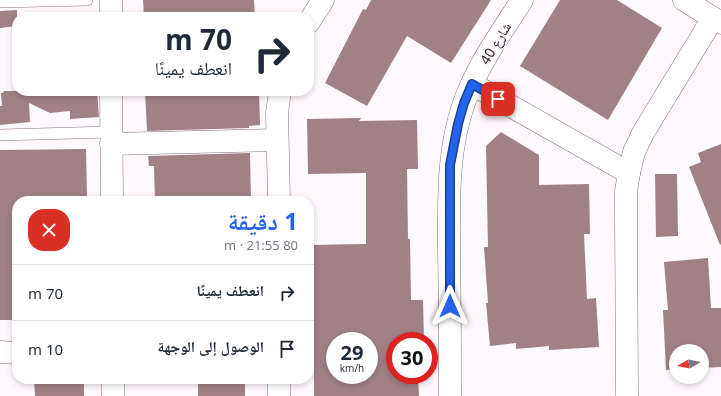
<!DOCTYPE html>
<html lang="ar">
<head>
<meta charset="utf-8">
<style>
  body { margin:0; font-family:"Noto Sans","Noto Naskh Arabic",sans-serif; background:#f2f2f3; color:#1f2937; direction:rtl; height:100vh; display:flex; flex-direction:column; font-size:15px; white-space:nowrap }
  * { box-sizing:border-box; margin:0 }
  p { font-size:13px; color:#747a83 }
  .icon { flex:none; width:22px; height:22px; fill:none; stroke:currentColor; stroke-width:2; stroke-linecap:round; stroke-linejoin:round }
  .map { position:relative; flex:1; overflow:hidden; direction:ltr }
  .drawer { position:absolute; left:12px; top:196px; width:302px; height:188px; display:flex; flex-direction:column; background:#fff; border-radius:16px; box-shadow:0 2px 6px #0003; direction:rtl }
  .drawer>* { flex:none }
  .banner { position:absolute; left:12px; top:12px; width:302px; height:84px; border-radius:16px; box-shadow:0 2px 6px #0003; direction:rtl; background:#fff; color:#1f2937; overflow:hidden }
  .needle { width:26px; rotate:261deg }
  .tools { position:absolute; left:669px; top:344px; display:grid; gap:8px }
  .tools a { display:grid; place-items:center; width:40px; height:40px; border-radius:50%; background:#fff; box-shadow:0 2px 6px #0003; font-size:20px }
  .speed { position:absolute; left:326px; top:332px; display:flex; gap:8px; font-size:20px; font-weight:700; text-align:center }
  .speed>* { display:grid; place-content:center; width:52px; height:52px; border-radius:50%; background:#fff; box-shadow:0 2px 6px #0003; line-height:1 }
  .speed small { font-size:10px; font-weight:400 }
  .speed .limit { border:6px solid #d22; background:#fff; color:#111 }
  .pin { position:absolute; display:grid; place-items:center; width:34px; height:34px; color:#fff; margin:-17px; border-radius:8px; box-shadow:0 2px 6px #0006 }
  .me { position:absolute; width:44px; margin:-22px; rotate:0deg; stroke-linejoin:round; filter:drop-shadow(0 0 3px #0008) }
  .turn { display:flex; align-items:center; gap:14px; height:84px; padding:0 16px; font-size:18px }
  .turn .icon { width:52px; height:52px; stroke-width:2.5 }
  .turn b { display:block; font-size:28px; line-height:34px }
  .round { display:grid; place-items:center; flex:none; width:42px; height:42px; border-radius:16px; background:#f2f2f3 }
  .overview { display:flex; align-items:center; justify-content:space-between; height:68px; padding:0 16px }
  h1 { font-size:24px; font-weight:700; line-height:30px; color:#2563eb }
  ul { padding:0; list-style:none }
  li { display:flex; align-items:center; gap:12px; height:56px; padding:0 16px; border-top:1px solid #e0e1e3 }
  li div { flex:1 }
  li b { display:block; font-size:15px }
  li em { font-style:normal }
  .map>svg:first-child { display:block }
  .building { fill:#a08186; fill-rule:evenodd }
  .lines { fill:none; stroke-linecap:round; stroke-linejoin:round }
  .lane-casing { stroke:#896e7c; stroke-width:12 }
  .street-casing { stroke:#896e7c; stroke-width:23 }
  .lane { stroke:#fff; stroke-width:11 }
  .street { stroke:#fff; stroke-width:22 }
  .route-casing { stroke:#184099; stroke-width:10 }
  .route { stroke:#2563eb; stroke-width:7 }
  .labels { text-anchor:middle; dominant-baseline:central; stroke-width:3.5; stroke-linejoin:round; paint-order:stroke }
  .street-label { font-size:14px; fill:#2d2228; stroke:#fff8fc }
</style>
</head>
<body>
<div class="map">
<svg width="721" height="396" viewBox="0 0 721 396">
  <rect width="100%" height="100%" fill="#fff8fc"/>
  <g class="building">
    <path d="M 143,0 L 254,0 L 255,17 L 144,17 Z"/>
    <path d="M 371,0 L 491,0 L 451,63 L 407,36 L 367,106 L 325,83 L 363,9 L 366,10 Z"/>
    <path d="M 560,0 L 617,0 L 662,28 L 608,120 L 520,66 Z"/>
    <path d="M 17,10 L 17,26 L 0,28 L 0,11 Z"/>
    <path d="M 2,91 L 97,91 L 99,117 L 70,119 L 70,111 L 50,113 L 29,103 L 30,122 L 0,125 L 0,106 L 2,106 L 1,93 L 5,92 Z"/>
    <path d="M 145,91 L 259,91 L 260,125 L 249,126 L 249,128 L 147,131 Z"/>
    <path d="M 361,118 L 359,121 L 417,120 L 418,169 L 407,169 L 408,239 L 410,239 L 411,300 L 423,300 L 424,341 L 395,341 L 395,375 L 418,375 L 419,396 L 314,396 L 314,353 L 309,353 L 309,245 L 366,244 L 366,173 L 308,174 L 307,119 ZM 335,341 L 369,341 L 369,375 L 335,375 Z"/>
    <path d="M 501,132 L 539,155 L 539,185 L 589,184 L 590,234 L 584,234 L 587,299 L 596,298 L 599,347 L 549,350 L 549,346 L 516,349 L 516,343 L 490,346 L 486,303 L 488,303 L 484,247 L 488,247 L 486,146 Z"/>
    <path d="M 721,144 L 721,244 L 720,245 L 689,167 L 701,162 L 698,153 Z"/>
    <path d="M 86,149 L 87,198 L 30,198 L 30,199 L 17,200 L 17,320 L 0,320 L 0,150 Z"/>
    <path d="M 250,153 L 251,201 L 155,201 L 154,166 L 149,166 L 148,156 Z"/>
    <path d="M 655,174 L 677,174 L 678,236 L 656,237 Z"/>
    <path d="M 708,258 L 711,308 L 721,308 L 721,367 L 702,368 L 702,351 L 676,351 L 676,369 L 666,370 L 663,310 L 668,310 L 664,262 Z"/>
    <path d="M 34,379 L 84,379 L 84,396 L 35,396 Z"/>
    <rect x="198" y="379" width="47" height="17"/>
  </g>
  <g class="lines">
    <g class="lane-casing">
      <g id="lane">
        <path d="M 0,2 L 87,0"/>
        <path d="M 0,135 L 111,132"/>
      </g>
    </g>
    <g class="street-casing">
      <g id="street">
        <path d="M 684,0 L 721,23"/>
        <path d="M 111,17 L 111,0"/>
        <path d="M 309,22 L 323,0"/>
        <path d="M 472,84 L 629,173"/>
        <path d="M 111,91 L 112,201"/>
        <path d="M 111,144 L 277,140"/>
        <path d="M 279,201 L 277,113 L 280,91"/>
        <path d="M 0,352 L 17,353"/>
        <path d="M 113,379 L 113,396"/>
        <path d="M 279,379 L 279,396"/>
        <path d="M 450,396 C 450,347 450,299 449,250 C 449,201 447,151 464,103 C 477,66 501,33 522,0"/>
        <path d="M 627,396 L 626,210 L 626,191 L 629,173 L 634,152 L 643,133 L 713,18"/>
      </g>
    </g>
    <use href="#lane" class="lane"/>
    <use href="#street" class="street"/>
  </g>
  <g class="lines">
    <g class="route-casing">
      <path id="route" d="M 450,306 L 450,165 L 458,124 L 464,103 L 472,84 L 498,99"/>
    </g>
    <use href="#route" class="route"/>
  </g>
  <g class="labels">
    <g class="street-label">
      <text transform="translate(495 43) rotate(-59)">شارع 40</text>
    </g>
  </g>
</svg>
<div class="tools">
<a><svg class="needle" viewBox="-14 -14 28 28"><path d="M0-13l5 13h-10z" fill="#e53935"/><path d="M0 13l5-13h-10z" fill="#747a83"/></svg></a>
</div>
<div class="speed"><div>29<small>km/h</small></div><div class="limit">30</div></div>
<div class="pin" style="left:498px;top:99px;background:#d93025"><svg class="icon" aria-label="arrive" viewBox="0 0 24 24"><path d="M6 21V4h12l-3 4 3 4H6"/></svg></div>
<svg class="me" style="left:450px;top:306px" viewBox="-20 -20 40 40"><path d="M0-17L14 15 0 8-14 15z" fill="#2563eb" stroke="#fff" stroke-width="4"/></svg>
<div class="banner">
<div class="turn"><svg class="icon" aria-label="right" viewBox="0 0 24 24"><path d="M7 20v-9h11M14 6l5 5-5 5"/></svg><div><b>70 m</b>انعطف يمينًا</div></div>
</div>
<section class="drawer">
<div class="overview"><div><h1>1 دقيقة</h1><p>80 m · 21:55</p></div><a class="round" style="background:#d93025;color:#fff"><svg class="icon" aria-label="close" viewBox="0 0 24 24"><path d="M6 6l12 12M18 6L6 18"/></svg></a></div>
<ul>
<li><svg class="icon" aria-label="right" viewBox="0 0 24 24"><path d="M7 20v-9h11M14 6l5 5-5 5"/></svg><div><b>انعطف يمينًا</b></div><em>70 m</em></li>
<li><svg class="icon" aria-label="arrive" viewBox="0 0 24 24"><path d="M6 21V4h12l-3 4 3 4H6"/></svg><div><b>الوصول إلى الوجهة</b></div><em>10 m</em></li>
</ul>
</section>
</div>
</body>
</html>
